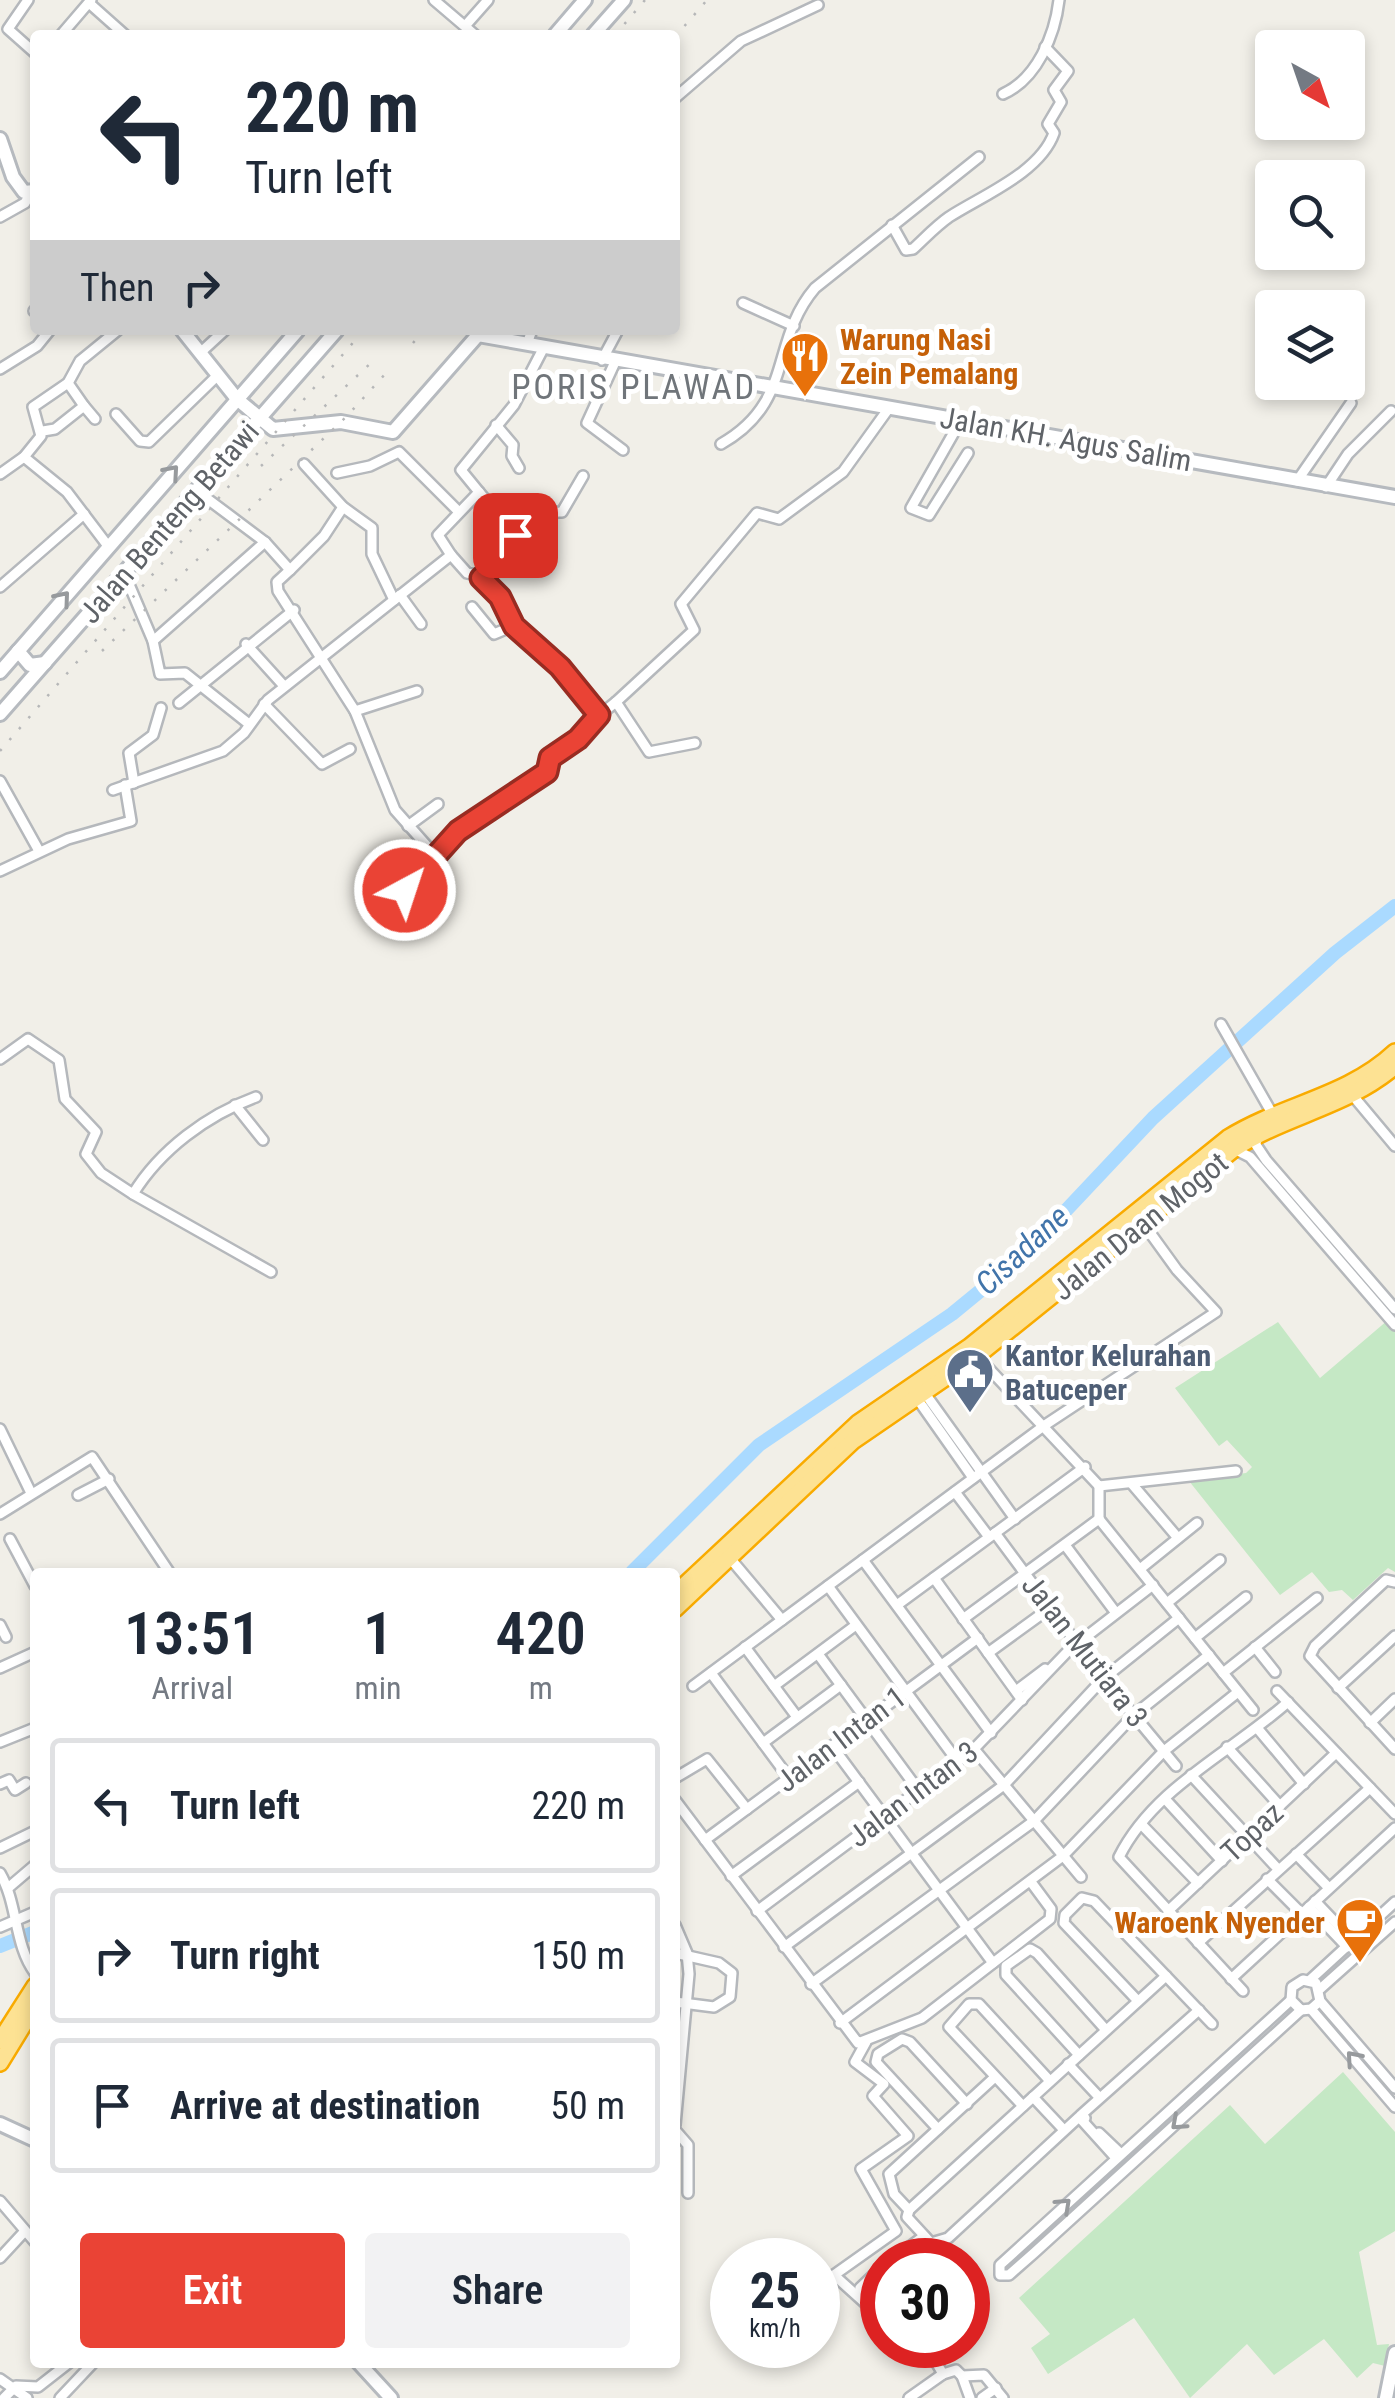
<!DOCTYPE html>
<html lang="en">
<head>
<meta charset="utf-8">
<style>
  body { margin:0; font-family:"Roboto Condensed",sans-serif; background:#f2f2f3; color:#1f2937; height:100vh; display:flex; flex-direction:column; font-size:38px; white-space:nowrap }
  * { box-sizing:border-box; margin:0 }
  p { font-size:32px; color:#747a83 }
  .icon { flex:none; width:55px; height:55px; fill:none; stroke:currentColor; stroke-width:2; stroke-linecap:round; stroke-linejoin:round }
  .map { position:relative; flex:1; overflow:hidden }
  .details { position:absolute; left:30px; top:1568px; width:650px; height:800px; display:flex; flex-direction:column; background:#fff; border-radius:10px; box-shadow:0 5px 15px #0003 }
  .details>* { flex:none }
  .hud { position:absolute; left:30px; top:30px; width:650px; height:305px; border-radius:10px; box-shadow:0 5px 15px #0003; background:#fff; color:#1f2937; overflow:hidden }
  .needle { width:65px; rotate:140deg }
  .controls { position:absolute; left:1255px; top:30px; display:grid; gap:20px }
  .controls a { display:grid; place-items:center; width:110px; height:110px; border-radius:10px; background:#fff; box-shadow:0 5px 15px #0003; font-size:50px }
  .speed { position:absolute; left:710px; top:2238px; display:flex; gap:20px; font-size:50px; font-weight:700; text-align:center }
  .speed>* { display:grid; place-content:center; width:130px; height:130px; border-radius:50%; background:#fff; box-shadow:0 5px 15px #0003; line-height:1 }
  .speed small { font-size:25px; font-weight:400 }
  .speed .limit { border:15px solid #d22; background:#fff; color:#111 }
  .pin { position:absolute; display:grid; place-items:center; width:85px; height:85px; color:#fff; margin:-42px; border-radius:20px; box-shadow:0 5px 15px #0006 }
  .me { position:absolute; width:110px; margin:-55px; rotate:40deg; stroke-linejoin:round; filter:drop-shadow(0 0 8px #0008) }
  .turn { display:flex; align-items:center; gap:35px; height:210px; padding:0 50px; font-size:45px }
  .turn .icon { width:130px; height:130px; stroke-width:2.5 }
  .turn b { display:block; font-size:70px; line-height:85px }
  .then { display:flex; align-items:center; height:95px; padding:0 50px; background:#0003; gap:20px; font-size:38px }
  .eta { display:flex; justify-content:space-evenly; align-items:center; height:170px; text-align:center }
  .eta b { font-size:60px; font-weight:600; line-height:70px }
  .button { display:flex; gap:20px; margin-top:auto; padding:20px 50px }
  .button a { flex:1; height:115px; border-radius:10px; background:#ea4335; color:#fff; font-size:40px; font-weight:600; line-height:115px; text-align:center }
  .button a+a { background:#f2f2f3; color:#1f2937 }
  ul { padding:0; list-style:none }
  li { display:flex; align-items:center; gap:30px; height:135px; margin:0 20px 15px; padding:0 30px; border:5px solid #e0e1e3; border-radius:10px }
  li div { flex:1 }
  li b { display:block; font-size:38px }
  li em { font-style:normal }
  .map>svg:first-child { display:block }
  .green { fill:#c5e8c5 }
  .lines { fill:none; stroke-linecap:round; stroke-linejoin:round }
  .river { stroke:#aadaff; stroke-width:14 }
  .street-casing { stroke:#b5b8bc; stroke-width:14 }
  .secondary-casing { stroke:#b6babf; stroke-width:18 }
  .highway-casing { stroke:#f9ab00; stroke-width:20 }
  .street { stroke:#fff; stroke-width:9 }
  .secondary { stroke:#fff; stroke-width:12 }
  .highway { stroke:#fde293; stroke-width:15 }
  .rail { stroke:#b6b7b8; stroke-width:2.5; stroke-dasharray:2.5 12; stroke-linecap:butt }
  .oneway { stroke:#979a9d }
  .route-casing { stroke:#982c22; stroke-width:25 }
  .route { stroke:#ea4335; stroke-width:18 }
  .labels { text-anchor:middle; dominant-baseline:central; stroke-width:10; stroke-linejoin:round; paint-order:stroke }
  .food-label { font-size:30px; font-weight:bold; fill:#c56008; stroke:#fff; text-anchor:start }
  .street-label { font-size:30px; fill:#5f6368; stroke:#fff }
  .service-label { font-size:30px; font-weight:bold; fill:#4e5e75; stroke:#fff; text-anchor:start }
  .water-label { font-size:32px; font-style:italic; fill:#4174aa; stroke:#fff }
  .quarter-label { font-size:35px; letter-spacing:2.5px; fill:#70757a; stroke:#fff }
</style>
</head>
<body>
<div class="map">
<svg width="1395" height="2398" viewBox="0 0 1395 2398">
  <rect width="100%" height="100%" fill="#f1efe8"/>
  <g class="green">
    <path d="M 1395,1314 L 1395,1572 L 1388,1568 L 1353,1600 L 1342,1590 L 1329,1592 L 1312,1572 L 1280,1595 L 1189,1481 L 1246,1473 L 1252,1467 L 1227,1440 L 1219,1446 L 1175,1388 L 1278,1322 L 1320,1378 Z"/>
    <path d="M 1343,2072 L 1395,2132 L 1395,2231 L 1359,2252 L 1377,2345 L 1389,2344 L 1385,2366 L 1373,2363 L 1357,2378 L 1324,2339 L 1274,2375 L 1247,2344 L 1190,2398 L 1134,2318 L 1048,2374 L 1031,2348 L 1050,2334 L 1019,2298 L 1230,2105 L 1265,2144 Z"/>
  </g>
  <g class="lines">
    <g class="river">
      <path d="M 632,1572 L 759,1445 L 952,1314 L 1024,1255 L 1153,1118 L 1335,953 L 1395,906"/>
      <path d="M 0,1946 L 35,1932"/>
    </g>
    <g class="street-casing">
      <g id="street">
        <path d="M 28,0 L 8,29 L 35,53"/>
        <path d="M 434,0 L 475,35"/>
        <path d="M 89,3 L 125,35"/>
        <path d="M 465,26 L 488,0"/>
        <path d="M 61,35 L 91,0"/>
        <path d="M 1003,94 C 1037,79 1055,35 1059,0"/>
        <path d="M 675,98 L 741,41 L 818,5"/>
        <path d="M 0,217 L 25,203 L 30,194"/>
        <path d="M 892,225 L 906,250 L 913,249 C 925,238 936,226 949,217 C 981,196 1040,173 1054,133 L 1048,124 L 1061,102 L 1054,90 L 1068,71 L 1045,47"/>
        <path d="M 743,303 L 794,326"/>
        <path d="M 34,311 L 35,310"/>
        <path d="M 527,344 L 532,330"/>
        <path d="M 200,353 L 225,330"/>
        <path d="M 602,360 L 618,330"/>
        <path d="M 615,362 L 587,423 L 623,450"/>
        <path d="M 0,369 L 37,346 L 50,330"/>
        <path d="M 68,383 L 84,406"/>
        <path d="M 116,414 L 140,441 L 149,442 L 218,375"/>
        <path d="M 961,420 L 911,508 L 929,515 L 968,453"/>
        <path d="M 496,425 L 513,445 L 512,456 L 519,468"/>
        <path d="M 43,431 L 55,429 L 84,406 L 95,419"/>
        <path d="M 721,444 C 795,402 769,342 815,288 L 979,157"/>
        <path d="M 24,457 L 67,492 L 108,546"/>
        <path d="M 304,464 L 343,507 L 372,528 L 372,554 L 394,600"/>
        <path d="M 337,473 L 370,466 L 399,452 L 458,511"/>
        <path d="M 0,474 L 24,457 L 41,436 L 33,407 L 68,383 L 80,361 L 118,330"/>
        <path d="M 1297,481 L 1351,403"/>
        <path d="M 1326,487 L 1348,454 L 1391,411"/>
        <path d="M 197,491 L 265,542 L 290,570 L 277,582 L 278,591 L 355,711 L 395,810 L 434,854 L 405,886 L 414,912 L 404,924"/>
        <path d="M 479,492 L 515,535"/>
        <path d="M 451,555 L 467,573 L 477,575 L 496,593 L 513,626 L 560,667 L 599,715"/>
        <path d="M 290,570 L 324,536 L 343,507"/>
        <path d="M 125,575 L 153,641 L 160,674 L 185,673 L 249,724"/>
        <path d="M 481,578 L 513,549 L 513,538 C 529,522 540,511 562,512 L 583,476"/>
        <path d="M 0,587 L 84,514"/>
        <path d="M 400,595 L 421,624"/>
        <path d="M 472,607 L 494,634 L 513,626"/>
        <path d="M 153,641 L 265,542"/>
        <path d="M 246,644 L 284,686"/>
        <path d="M 616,702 L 694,630 L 681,604 L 757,513 L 779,519 L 843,472 L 889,408"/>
        <path d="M 179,703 L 294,610"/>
        <path d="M 264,704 L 322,764 L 350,749"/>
        <path d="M 355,711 L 417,691"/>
        <path d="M 0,781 L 39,851"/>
        <path d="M 134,783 L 129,753 L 153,735 L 161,708"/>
        <path d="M 113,790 L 223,751 L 244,733 L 268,700 L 451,555 L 438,535 L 479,492 L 461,470 L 514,405 L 544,347"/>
        <path d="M 408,826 L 438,804"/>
        <path d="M 434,854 L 489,808 L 546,773 L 550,758 L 578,739 L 586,726 L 616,702 L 649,752 L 695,743"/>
        <path d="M 0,871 L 68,839 L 131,821 L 125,785"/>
        <path d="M 1221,1024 L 1273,1115"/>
        <path d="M 0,1059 L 28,1039 L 59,1060 L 65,1099 L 96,1132 L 86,1154 L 101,1173 L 133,1194 C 160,1150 207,1115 256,1097"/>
        <path d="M 1354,1097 L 1395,1146"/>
        <path d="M 235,1105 L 263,1140"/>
        <path d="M 1257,1135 L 1256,1145 L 1266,1160 L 1395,1309"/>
        <path d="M 1234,1149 L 1250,1157 L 1395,1325"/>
        <path d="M 133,1194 L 271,1272"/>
        <path d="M 977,1356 L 1099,1486 L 1236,1471"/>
        <path d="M 924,1392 L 1015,1519"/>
        <path d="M 916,1397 L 973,1478"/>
        <path d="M 0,1429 L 31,1493"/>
        <path d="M 1132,1484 L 1178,1538"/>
        <path d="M 1099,1486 L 1099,1519"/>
        <path d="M 955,1492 L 989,1537"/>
        <path d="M 78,1495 L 109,1479"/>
        <path d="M 0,1514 L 92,1457 L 169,1572"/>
        <path d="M 1099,1519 L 1253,1710"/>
        <path d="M 995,1533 L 1098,1672 L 1176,1766"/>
        <path d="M 10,1539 L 35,1586"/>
        <path d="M 1065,1545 L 1116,1613"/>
        <path d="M 729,1557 L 782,1620"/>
        <path d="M 863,1560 L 991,1733"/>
        <path d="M 1140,1569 L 1197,1523"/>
        <path d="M 934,1578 L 1022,1700"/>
        <path d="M 1395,1582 L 1386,1580 L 1315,1646 L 1310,1656 L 1395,1749"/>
        <path d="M 828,1586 L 958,1762"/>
        <path d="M 1167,1603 L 1220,1560"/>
        <path d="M 897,1605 L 1085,1467"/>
        <path d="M 963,1619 L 1099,1519"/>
        <path d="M 0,1625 L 6,1637"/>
        <path d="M 1195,1638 L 1246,1597"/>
        <path d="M 745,1647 L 797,1717"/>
        <path d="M 1255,1647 L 1275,1672"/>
        <path d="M 988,1653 L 1050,1608"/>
        <path d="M 818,1654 L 919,1791"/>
        <path d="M 0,1668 L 35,1652"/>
        <path d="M 711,1673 L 789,1778"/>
        <path d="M 1223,1673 L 1317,1598"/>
        <path d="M 693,1686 L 1045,1425 L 1216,1312 L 1177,1270 L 1143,1223"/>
        <path d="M 774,1686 L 856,1625"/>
        <path d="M 1338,1688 L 1395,1636"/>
        <path d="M 1016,1691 L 1045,1669"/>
        <path d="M 1277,1691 L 1395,1814"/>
        <path d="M 1370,1723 L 1395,1699"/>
        <path d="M 1258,1729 L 1304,1784"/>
        <path d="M 0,1742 L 35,1728"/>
        <path d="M 763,1743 L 841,1685"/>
        <path d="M 832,1746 L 993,1963"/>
        <path d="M 1227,1747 L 1280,1806"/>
        <path d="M 974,1749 L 1081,1877"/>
        <path d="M 1191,1775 L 1278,1869"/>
        <path d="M 675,1778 L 707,1759 L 747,1809"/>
        <path d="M 0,1784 L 9,1780 L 15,1790 L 26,1783"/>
        <path d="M 675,1800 L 858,2043 L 922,2018 L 1050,1919 L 1051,1909 L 1031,1882"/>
        <path d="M 1166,1800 L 1222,1861"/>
        <path d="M 1142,1825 L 1198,1883"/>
        <path d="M 705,1840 L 978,1638"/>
        <path d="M 0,1848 L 35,1831"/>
        <path d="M 1296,1854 L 1329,1888"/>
        <path d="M 0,1873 C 18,1904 14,1945 35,1973"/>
        <path d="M 731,1876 L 859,1782"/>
        <path d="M 1267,1879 L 1301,1913"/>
        <path d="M 8,1888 L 35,1865"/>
        <path d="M 1315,1901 L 1353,1941"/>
        <path d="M 1309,1907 L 1347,1947"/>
        <path d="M 757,1911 L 974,1749 L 1069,1650 L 1153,1585"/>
        <path d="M 1168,1911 L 1336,1753"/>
        <path d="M 675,1925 L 687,1953 L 689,1974 L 675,2125"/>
        <path d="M 0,1927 L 35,1912"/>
        <path d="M 1198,1943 L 1370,1788"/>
        <path d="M 784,1947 L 1004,1785 L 1103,1679 L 1179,1618"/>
        <path d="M 675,1953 L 719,1963 L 732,1973 L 730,1997 L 714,2007 L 675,2002"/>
        <path d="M 1231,1979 L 1395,1828"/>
        <path d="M 1310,1980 L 1395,1902"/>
        <path d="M 811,1984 L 1034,1821 L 1134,1715 L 1209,1655"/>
        <path d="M 1320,1989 L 1395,1922"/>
        <path d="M 1243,1991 L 1119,1857 C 1154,1787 1232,1752 1288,1702"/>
        <path d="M 1291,2000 L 1000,2265 L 1000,2275 L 1009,2275 L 1034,2253 L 1301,2010"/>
        <path d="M 1138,2001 L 1064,1923 L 1065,1915 L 1082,1898 L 1094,1901 L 1212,2024"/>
        <path d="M 1320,2001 L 1311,2009 L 1301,2010 L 1291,2000 L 1292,1987 L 1303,1980 L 1316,1983 L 1320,2001 L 1395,2088"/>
        <path d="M 1311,2009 L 1395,2107"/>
        <path d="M 840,2023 L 1063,1856 L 1164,1751 L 1238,1692"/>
        <path d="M 866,2042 L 855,2062 L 884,2084 L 873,2096 L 908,2136 L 861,2169 L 896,2231 L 834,2275 L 875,2312 L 882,2313"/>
        <path d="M 1079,2055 L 1006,1975 L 1006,1966 L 1030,1949 L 1037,1953 L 1106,2030"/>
        <path d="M 1068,2064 L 1099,2097"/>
        <path d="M 995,2077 L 889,2174 L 894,2194 L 909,2210 L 907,2217 L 931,2243 L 948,2238 L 1079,2117 L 1116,2158"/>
        <path d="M 1033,2097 L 1064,2130"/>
        <path d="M 1023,2106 L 949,2027 L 969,2004 L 979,2004 L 1050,2081"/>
        <path d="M 1085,2118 L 1081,2115 L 1199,2010"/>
        <path d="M 938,2129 L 876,2062 L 878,2054 L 902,2039 L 910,2042 L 967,2104"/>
        <path d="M 675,2130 L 688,2145 L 688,2193"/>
        <path d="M 1099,2133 L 1121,2154"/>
        <path d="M 0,2201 L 35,2242"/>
        <path d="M 909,2210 L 1166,1976"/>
        <path d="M 0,2258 L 25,2231"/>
        <path d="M 892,2260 L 924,2236"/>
        <path d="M 915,2260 L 931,2243"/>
        <path d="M 882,2267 L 860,2288 L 865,2297 L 873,2299 L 882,2292"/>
        <path d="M 905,2345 L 911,2345"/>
        <path d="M 926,2345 L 943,2374"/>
        <path d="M 962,2376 L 970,2398"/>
        <path d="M 0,2379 L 27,2398"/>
        <path d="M 4,2398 L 16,2386 L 38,2387 L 70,2362"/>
        <path d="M 60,2398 L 94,2362"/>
        <path d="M 909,2398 L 943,2374 L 956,2370 L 962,2376 L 984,2375 L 1003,2398"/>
        <path d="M 982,2398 L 996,2388"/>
      </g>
    </g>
    <g class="secondary-casing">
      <g id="secondary">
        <path d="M 555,35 L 585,0"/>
        <path d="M 593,35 L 624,0"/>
        <path d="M 0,139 L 13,177 L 24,192 L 35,191"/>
        <path d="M 182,330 L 237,399 L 273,429 L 341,422 L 393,432 L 478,335 L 1395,497"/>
        <path d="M 18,651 L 30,665 L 45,663"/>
        <path d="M 0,672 L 298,330"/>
        <path d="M 0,714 L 337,330"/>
        <path d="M 0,2124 L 35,2140"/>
        <path d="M 358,2362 L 391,2398"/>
        <path d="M 1386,2398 L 1395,2353"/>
      </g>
    </g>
    <g class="highway-casing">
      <g id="highway">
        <path d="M 675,1594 L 858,1423 L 969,1347 L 1228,1138 C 1283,1104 1347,1097 1395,1052"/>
        <path d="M 675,1609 L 853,1441 L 977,1356 L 1234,1149 C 1286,1115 1347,1107 1395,1066"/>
        <path d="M 0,2041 L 35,1986"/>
        <path d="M 0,2063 L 35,2006"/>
      </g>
    </g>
    <use href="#street" class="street"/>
    <use href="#secondary" class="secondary"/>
    <use href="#highway" class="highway"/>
    <g class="rail">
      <path d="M 615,35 L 645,0"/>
      <path d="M 675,37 L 707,0"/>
      <path d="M 413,343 L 424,330"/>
      <path d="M 261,466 L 374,360"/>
      <path d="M 102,651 L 347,416 L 387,372"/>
      <path d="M 0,751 L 364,330"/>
    </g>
  </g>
  <defs><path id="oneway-chevron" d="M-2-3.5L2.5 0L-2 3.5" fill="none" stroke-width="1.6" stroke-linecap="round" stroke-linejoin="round" transform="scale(2.5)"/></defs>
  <g class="oneway">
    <use href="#oneway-chevron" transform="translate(172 472) rotate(-49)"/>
    <use href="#oneway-chevron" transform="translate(63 598) rotate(-50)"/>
    <use href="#oneway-chevron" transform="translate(1353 2058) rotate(-131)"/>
    <use href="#oneway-chevron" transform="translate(1178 2123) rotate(138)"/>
    <use href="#oneway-chevron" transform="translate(1064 2205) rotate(-43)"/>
  </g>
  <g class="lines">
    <g class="route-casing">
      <path id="route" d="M 405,890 L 458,831 L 547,772 L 550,758 L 578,739 L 599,715 L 560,667 L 514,626 L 500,597 L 481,578 L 513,548 L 515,535"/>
    </g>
    <use href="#route" class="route"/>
  </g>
  <defs>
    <g id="restaurant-pin" transform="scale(2.5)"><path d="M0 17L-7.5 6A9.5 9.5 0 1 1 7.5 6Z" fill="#e8710a" stroke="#fff"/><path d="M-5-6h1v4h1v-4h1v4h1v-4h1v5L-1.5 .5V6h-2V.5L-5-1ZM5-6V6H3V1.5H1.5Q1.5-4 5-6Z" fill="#fff"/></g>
    <g id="civic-pin" transform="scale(2.5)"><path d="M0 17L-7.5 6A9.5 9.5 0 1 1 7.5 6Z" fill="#5c6f8a" stroke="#fff"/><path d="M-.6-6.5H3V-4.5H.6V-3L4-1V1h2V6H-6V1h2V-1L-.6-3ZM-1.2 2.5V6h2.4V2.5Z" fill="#fff"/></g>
    <g id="cafe-pin" transform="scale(2.5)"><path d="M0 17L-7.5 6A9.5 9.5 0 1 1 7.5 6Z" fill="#e8710a" stroke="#fff"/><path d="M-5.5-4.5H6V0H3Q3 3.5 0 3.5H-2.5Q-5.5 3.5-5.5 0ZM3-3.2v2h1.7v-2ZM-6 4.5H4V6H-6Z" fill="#fff"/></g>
  </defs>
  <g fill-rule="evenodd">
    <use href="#restaurant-pin" x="805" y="356"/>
    <use href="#civic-pin" x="970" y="1372"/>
    <use href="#cafe-pin" x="1360" y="1922"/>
  </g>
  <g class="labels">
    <g class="food-label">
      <text x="840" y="339">Warung Nasi<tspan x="840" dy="34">Zein Pemalang</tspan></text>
      <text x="1325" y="1922" text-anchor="end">Waroenk Nyender</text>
    </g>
    <g class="street-label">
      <text transform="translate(1066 439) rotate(10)">Jalan KH. Agus Salim</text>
      <text transform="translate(169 522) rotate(-49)">Jalan Benteng Betawi</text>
      <text transform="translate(1140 1226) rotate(-39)">Jalan Daan Mogot</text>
      <text transform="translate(1085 1651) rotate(52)">Jalan Mutiara 3</text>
      <text transform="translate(841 1739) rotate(-37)">Jalan Intan 1</text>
      <text transform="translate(913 1794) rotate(-37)">Jalan Intan 3</text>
      <text transform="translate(1252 1832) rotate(-43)">Topaz</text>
    </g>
    <g class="service-label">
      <text x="1005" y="1355">Kantor Kelurahan<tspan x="1005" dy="34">Batuceper</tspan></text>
    </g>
    <g class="water-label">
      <text transform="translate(1022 1250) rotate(-43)">Cisadane</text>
    </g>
    <g class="quarter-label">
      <text x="634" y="387">PORIS PLAWAD</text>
    </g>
  </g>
</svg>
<div class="controls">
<a><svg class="needle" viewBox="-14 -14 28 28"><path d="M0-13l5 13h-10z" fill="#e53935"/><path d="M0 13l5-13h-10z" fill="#747a83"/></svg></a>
<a><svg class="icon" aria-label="search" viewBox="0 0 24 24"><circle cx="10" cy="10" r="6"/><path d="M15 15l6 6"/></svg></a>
<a><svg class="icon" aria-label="layers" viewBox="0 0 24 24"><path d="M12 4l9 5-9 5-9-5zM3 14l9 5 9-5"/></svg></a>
</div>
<div class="speed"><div>25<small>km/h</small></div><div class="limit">30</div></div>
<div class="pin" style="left:515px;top:535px;background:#d93025"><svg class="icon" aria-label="arrive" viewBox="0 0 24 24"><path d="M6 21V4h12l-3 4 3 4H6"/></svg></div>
<svg class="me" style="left:405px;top:890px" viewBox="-20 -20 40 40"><circle r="17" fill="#ea4335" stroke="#fff" stroke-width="3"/><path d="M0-11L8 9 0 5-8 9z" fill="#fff"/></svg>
<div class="hud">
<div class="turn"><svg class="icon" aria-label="left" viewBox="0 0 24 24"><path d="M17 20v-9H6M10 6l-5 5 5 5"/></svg><div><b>220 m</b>Turn left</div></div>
<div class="then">Then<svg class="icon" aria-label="right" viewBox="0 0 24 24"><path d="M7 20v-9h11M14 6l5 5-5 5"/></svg></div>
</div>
<section class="details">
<div class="eta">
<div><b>13:51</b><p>Arrival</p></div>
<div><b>1</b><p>min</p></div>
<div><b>420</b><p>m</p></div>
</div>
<ul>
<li><svg class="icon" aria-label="left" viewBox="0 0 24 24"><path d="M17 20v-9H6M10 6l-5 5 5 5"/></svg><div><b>Turn left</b></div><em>220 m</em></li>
<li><svg class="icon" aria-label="right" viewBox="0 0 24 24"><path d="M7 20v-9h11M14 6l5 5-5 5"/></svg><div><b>Turn right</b></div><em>150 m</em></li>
<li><svg class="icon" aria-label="arrive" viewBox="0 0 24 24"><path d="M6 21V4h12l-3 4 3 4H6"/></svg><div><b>Arrive at destination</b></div><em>50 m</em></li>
</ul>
<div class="button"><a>Exit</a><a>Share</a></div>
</section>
</div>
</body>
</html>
